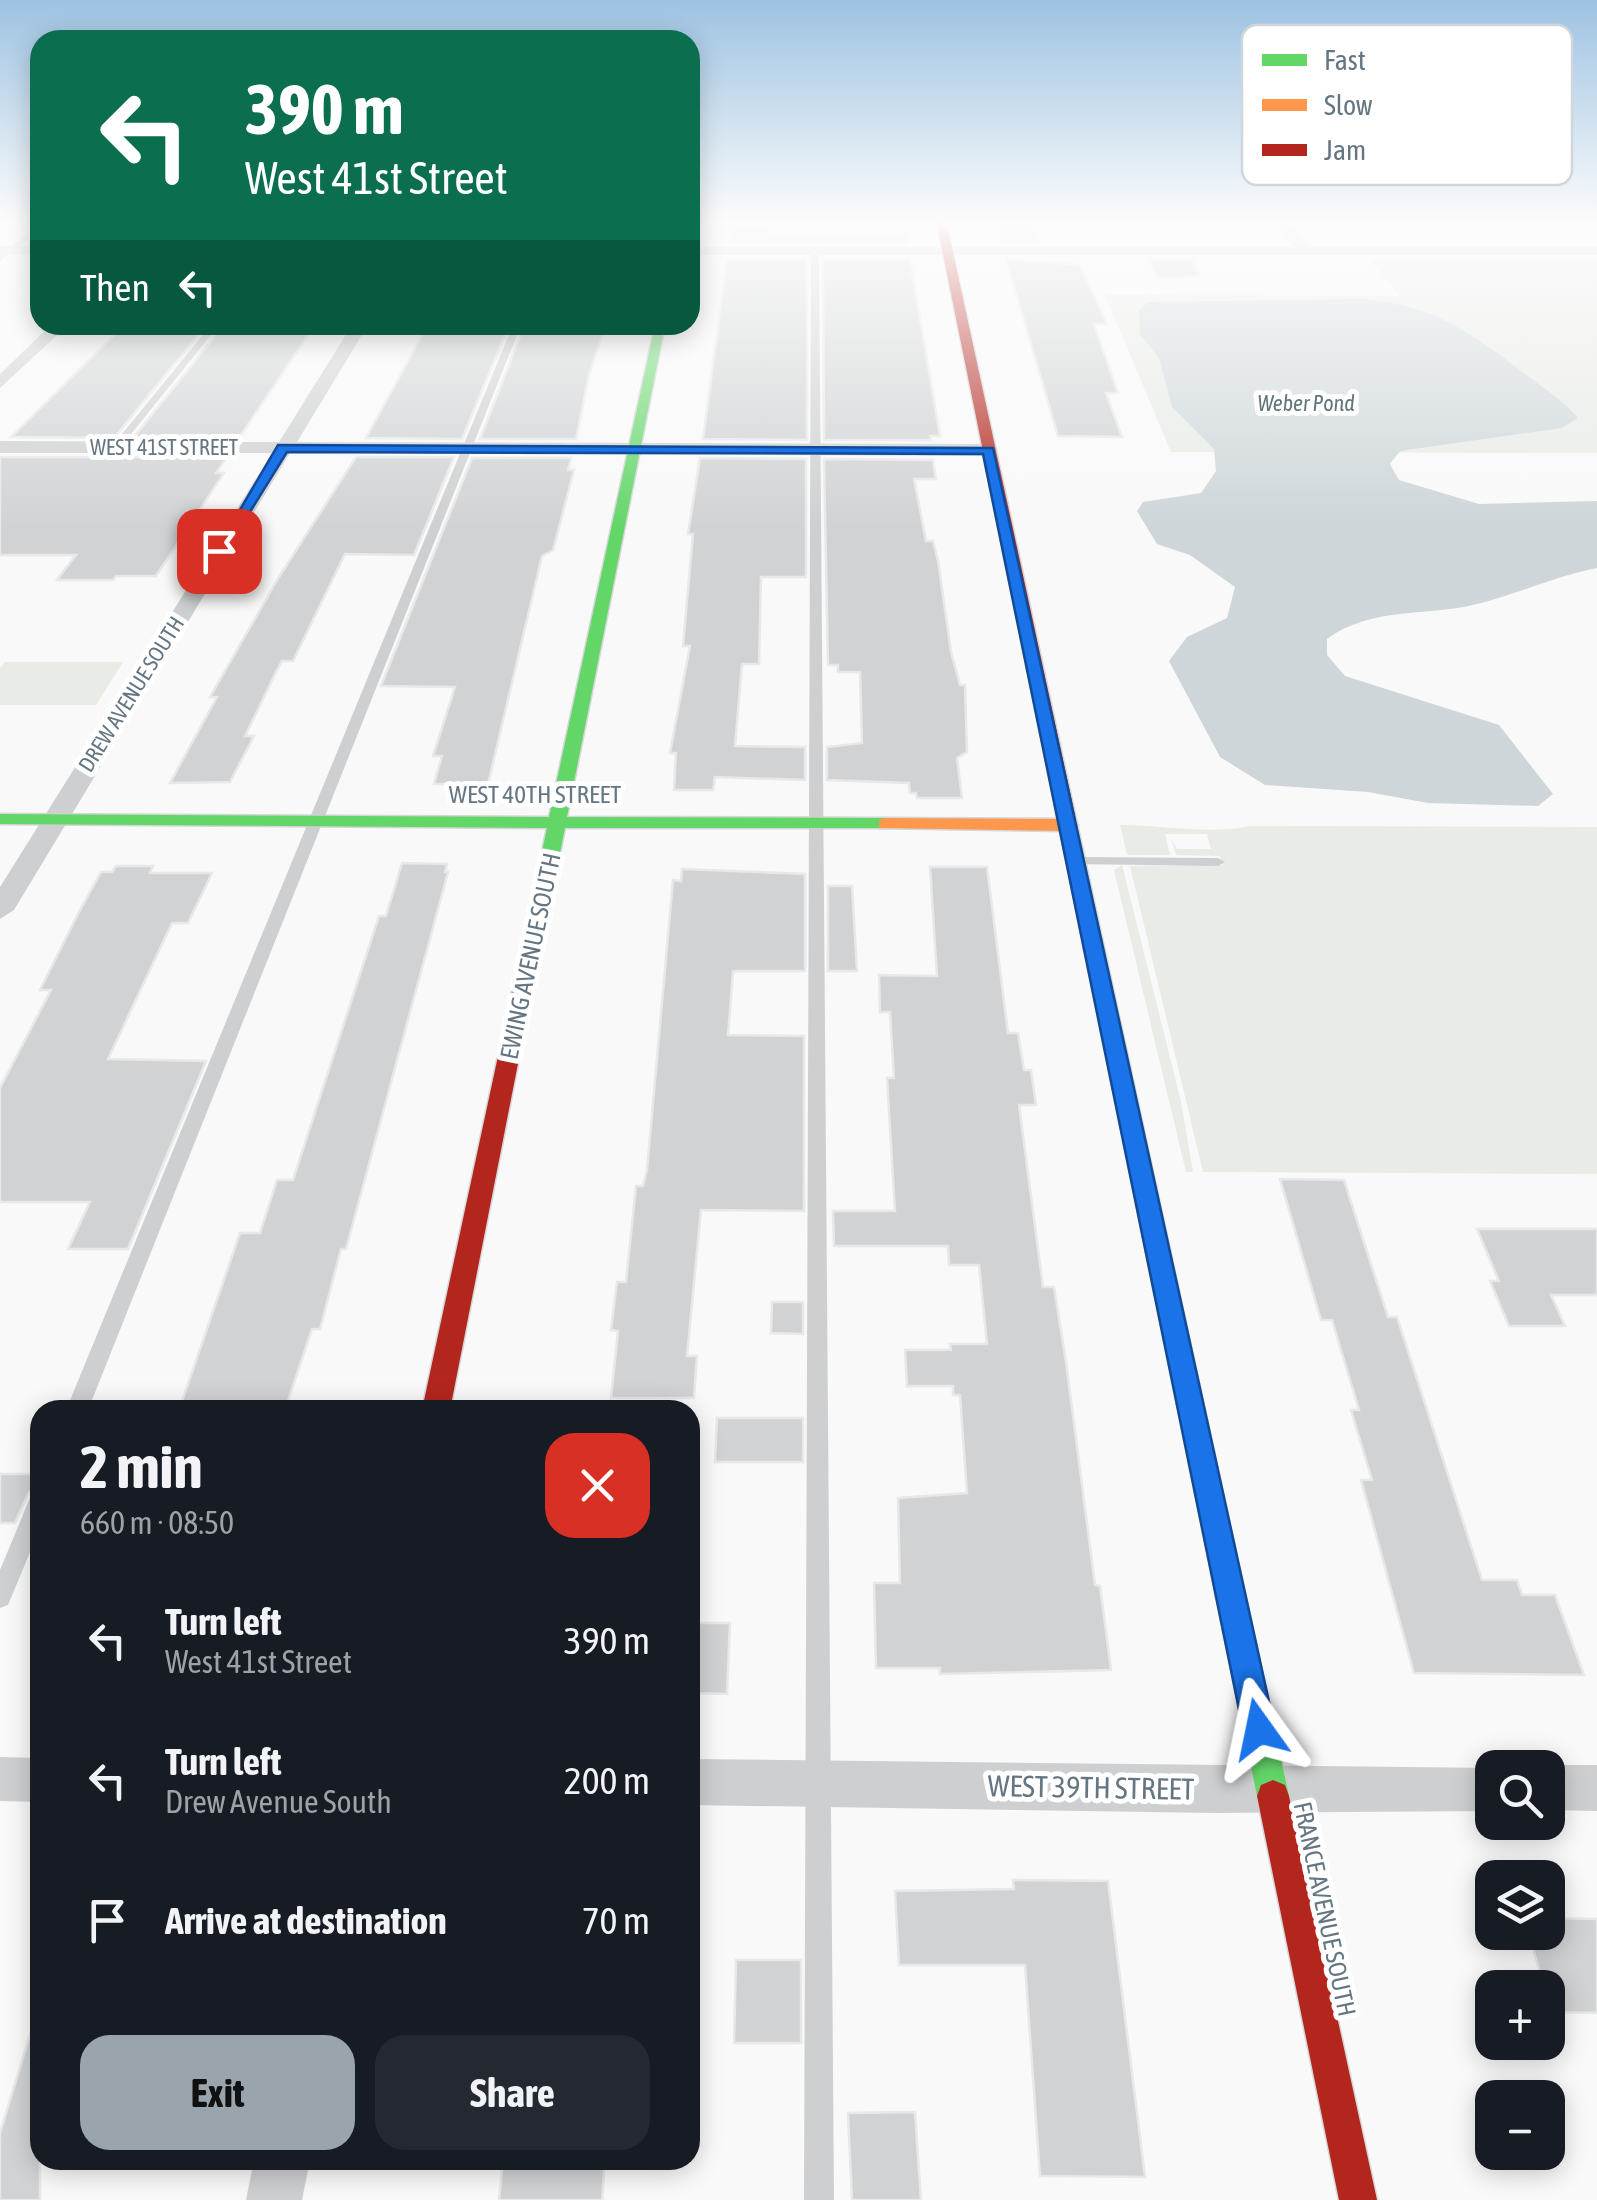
<!DOCTYPE html>
<html lang="en">
<head>
<meta charset="utf-8">
<style>
  body { margin:0; font-family:"Asap Condensed",sans-serif; background:#242831; color:#f1f3f6; height:100vh; display:flex; flex-direction:column; font-size:38px; white-space:nowrap }
  * { box-sizing:border-box; margin:0 }
  p { font-size:32px; color:#9ea1a6 }
  .icon { flex:none; width:55px; height:55px; fill:none; stroke:currentColor; stroke-width:2; stroke-linecap:round; stroke-linejoin:round }
  .map { position:relative; flex:1; overflow:hidden }
  .panel { position:absolute; left:30px; top:1400px; width:670px; height:770px; display:flex; flex-direction:column; background:#171b24; border-radius:30px; box-shadow:0 5px 25px #0003 }
  .panel>* { flex:none }
  .banner { position:absolute; left:30px; top:30px; width:670px; height:305px; border-radius:30px; box-shadow:0 5px 25px #0003; background:#0b6e4f; color:#fff; overflow:hidden }
  .controls { position:absolute; left:1475px; top:1750px; display:grid; gap:20px }
  .controls a { display:grid; place-items:center; width:90px; height:90px; border-radius:20px; background:#171b24; box-shadow:0 5px 25px #0003; font-size:50px }
  .pin { position:absolute; display:grid; place-items:center; width:85px; height:85px; color:#fff; margin:-42px; border-radius:20px; box-shadow:0 5px 15px #0006 }
  .me { position:absolute; width:110px; margin:-55px; rotate:348deg; stroke-linejoin:round; filter:drop-shadow(0 0 8px #0008) }
  .turn { display:flex; align-items:center; gap:35px; height:210px; padding:0 50px; font-size:45px }
  .turn .icon { width:130px; height:130px; stroke-width:2.5 }
  .turn b { display:block; font-size:70px; line-height:85px }
  .then { display:flex; align-items:center; height:95px; padding:0 50px; background:#0003; gap:20px; font-size:38px }
  .round { display:grid; place-items:center; flex:none; width:105px; height:105px; border-radius:30px; background:#242831 }
  .overview { display:flex; align-items:center; justify-content:space-between; height:170px; padding:0 50px }
  h1 { font-size:60px; font-weight:700; line-height:75px }
  .cta { display:flex; gap:20px; margin-top:auto; padding:20px 50px }
  .cta a { flex:1; height:115px; border-radius:30px; background:#99a4ac; color:#111; font-size:40px; font-weight:700; line-height:115px; text-align:center }
  .cta a+a { background:#242831; color:#f1f3f6 }
  ul { padding:0; list-style:none }
  li { display:flex; align-items:center; gap:30px; height:140px; padding:0 50px }
  li div { flex:1 }
  li b { display:block; font-size:38px }
  li em { font-style:normal }
  .map>svg:first-child { display:block }
  .green { fill:#e8ebe6 }
  .water { fill:#ced6d9 }
  .building { fill:#d0d2d3; stroke:#e8e8e8; stroke-width:2.5 }
  .lines { fill:none; stroke-linecap:round; stroke-linejoin:round }
  .fast-casing { stroke:#d5d6d7; stroke-width:3 }
  .slow-casing { stroke:#d5d6d7; stroke-width:3 }
  .jam-casing { stroke:#d5d6d7; stroke-width:3 }
  .lane { fill:#cecfd0; fill-rule:evenodd }
  .street { fill:#cecfd0; fill-rule:evenodd }
  .fast { fill:#63d668; fill-rule:evenodd }
  .slow { fill:#ff974d; fill-rule:evenodd }
  .jam { fill:#b3261e; fill-rule:evenodd }
  .route { fill:#1a73e8; stroke:#114b97; stroke-width:2.5 }
  .labels { text-anchor:middle; dominant-baseline:central; stroke-width:10; stroke-linejoin:round; paint-order:stroke }
  .far-water-label { font-size:22px; font-style:italic; fill:#60757c; stroke:#fff }
  .far-street-label { font-size:22px; fill:#657683; stroke:#fff }
  .street-label { font-size:25px; fill:#657683; stroke:#fff }
  .near-street-label { font-size:30px; fill:#657683; stroke:#fff }
  .key { fill:#fff; stroke:#d1d6da; stroke-width:2.5 }
  .key-label { font-size:28px; fill:#657683 }
</style>
</head>
<body>
<div class="map">
<svg width="1597" height="2200" viewBox="0 0 1597 2200">
  <rect width="100%" height="100%" fill="#f9f9f9"/>
  <g class="green">
    <path d="M 1370,260 L 1597,260 L 1597,453 L 1171,452 L 1105,295 L 1400,296 Z"/>
    <path d="M 5,662 L 123,662 L 96,705 L 0,705 L 0,668 Z"/>
    <path d="M 1120,825 C 1161,825 1213,835 1250,826 L 1597,827 L 1597,1174 L 1203,1172 L 1130,866 L 1223,865 L 1220,856 L 1176,855 L 1171,838 L 1177,849 L 1211,849 L 1207,834 L 1165,834 L 1170,855 L 1127,855 Z"/>
    <path d="M 1122,865 L 1181,1102 L 1193,1172 L 1186,1172 L 1114,870 Z"/>
  </g>
  <path class="water" d="M 1365,299 C 1436,306 1469,332 1524,373 C 1542,387 1563,400 1578,418 L 1562,428 L 1400,451 L 1390,464 L 1399,480 L 1479,504 L 1597,501 L 1597,568 C 1556,576 1518,594 1477,604 C 1426,617 1372,606 1327,639 L 1327,655 L 1345,676 L 1499,725 L 1553,794 L 1538,806 L 1428,803 L 1368,792 L 1265,785 L 1220,757 L 1169,661 L 1187,637 L 1227,618 L 1235,587 L 1190,555 L 1157,544 L 1137,511 L 1143,502 L 1201,493 L 1216,471 L 1214,449 L 1172,407 L 1159,358 L 1140,334 L 1139,310 L 1148,302 Z"/>
  <g class="building">
    <path d="M 995,220 L 1030,220 L 1039,243 L 1002,243 Z"/>
    <path d="M 730,225 L 772,225 L 771,232 L 906,233 L 907,243 L 728,243 Z"/>
    <path d="M 727,259 L 807,259 L 807,440 L 703,439 Z"/>
    <path d="M 823,259 L 910,259 L 940,436 L 930,436 L 931,440 L 824,440 Z"/>
    <path d="M 1006,259 L 1080,265 L 1107,324 L 1094,324 L 1118,393 L 1106,393 L 1122,437 L 1058,436 Z"/>
    <path d="M 1149,259 L 1191,259 L 1200,276 L 1158,278 Z"/>
    <path d="M 124,325 L 184,325 L 179,330 L 202,330 L 114,438 L 11,437 Z"/>
    <path d="M 568,327 L 605,327 L 589,375 L 576,439 L 480,439 L 522,331 L 566,331 Z"/>
    <path d="M 312,329 L 239,438 L 133,438 L 220,330 Z"/>
    <path d="M 425,330 L 506,332 L 462,439 L 366,438 Z"/>
    <path d="M 0,457 L 227,457 L 216,473 L 224,473 L 156,576 L 116,576 L 113,580 L 57,580 L 76,555 L 0,555 Z"/>
    <path d="M 356,457 L 454,457 L 414,555 L 345,554 L 293,661 L 282,661 L 276,672 L 245,736 L 254,736 L 230,782 L 170,783 L 217,697 L 210,697 L 279,577 Z"/>
    <path d="M 472,458 L 571,458 L 568,470 L 574,470 L 553,550 L 542,556 L 488,784 L 434,784 L 442,756 L 433,756 L 455,687 L 381,686 Z"/>
    <path d="M 700,458 L 806,459 L 806,577 L 761,577 L 759,664 L 742,664 L 735,746 L 805,747 L 805,780 L 715,777 L 713,790 L 674,790 L 676,753 L 670,753 L 690,646 L 683,646 L 693,534 L 688,534 Z"/>
    <path d="M 824,459 L 933,460 L 936,479 L 914,479 L 926,541 L 933,541 L 938,561 L 951,652 L 960,685 L 965,685 L 967,752 L 957,758 L 962,798 L 917,798 L 916,793 L 910,793 L 909,783 L 827,780 L 827,747 L 862,743 L 860,672 L 838,672 L 838,665 L 828,665 Z"/>
    <path d="M 402,863 L 447,864 L 445,872 L 448,872 L 346,1249 L 341,1249 L 320,1329 L 312,1329 L 285,1410 L 179,1410 L 240,1233 L 260,1233 L 277,1180 L 293,1180 L 379,916 L 386,916 Z"/>
    <path d="M 116,866 L 153,866 L 150,873 L 212,873 L 188,923 L 172,923 L 108,1059 L 206,1061 L 128,1249 L 68,1249 L 90,1202 L 0,1202 L 0,1088 L 51,990 L 40,990 L 78,914 L 101,872 L 112,872 Z"/>
    <path d="M 930,867 L 987,867 L 1008,1033 L 1018,1033 L 1024,1070 L 1031,1070 L 1036,1105 L 1019,1105 L 1043,1287 L 1054,1287 L 1066,1362 L 1095,1585 L 1100,1586 L 1111,1670 L 940,1674 L 940,1668 L 876,1668 L 874,1583 L 900,1583 L 898,1498 L 967,1493 L 960,1395 L 953,1395 L 953,1386 L 907,1386 L 905,1350 L 951,1350 L 950,1344 L 987,1344 L 979,1265 L 949,1265 L 948,1246 L 834,1246 L 833,1211 L 895,1211 L 887,1078 L 894,1078 L 890,1012 L 880,1012 L 879,975 L 937,976 Z"/>
    <path d="M 682,869 L 805,874 L 805,971 L 733,971 L 728,1035 L 804,1036 L 804,1211 L 701,1210 L 687,1356 L 697,1356 L 694,1398 L 611,1398 L 618,1331 L 611,1330 L 617,1282 L 626,1282 L 636,1186 L 643,1186 L 647,1170 L 673,880 L 681,881 Z"/>
    <path d="M 828,886 L 852,886 L 857,971 L 828,971 Z"/>
    <path d="M 1280,1179 L 1344,1180 L 1388,1317 L 1397,1317 L 1482,1580 L 1517,1580 L 1522,1595 L 1555,1595 L 1584,1675 L 1414,1673 L 1361,1480 L 1372,1480 L 1351,1410 L 1359,1410 L 1332,1320 L 1321,1320 Z"/>
    <path d="M 1477,1229 L 1597,1229 L 1597,1295 L 1551,1295 L 1565,1326 L 1509,1326 L 1490,1281 L 1499,1281 Z"/>
    <path d="M 772,1302 L 803,1302 L 803,1334 L 771,1333 Z"/>
    <path d="M 717,1418 L 803,1418 L 803,1462 L 715,1462 Z"/>
    <path d="M 0,1474 L 40,1474 L 40,1488 L 29,1492 L 15,1523 L 0,1523 Z"/>
    <path d="M 690,1623 L 730,1623 L 727,1694 L 690,1693 Z"/>
    <path d="M 1013,1880 L 1108,1881 L 1145,2177 L 1040,2176 L 1025,1965 L 899,1965 L 895,1891 L 1014,1889 Z"/>
    <path d="M 1548,1918 L 1597,1919 L 1597,2013 L 1552,2012 L 1528,1932 L 1548,1932 Z"/>
    <path d="M 736,1960 L 801,1960 L 801,2043 L 734,2043 Z"/>
    <path d="M 32,2028 L 40,2029 L 40,2200 L 0,2200 L 0,2133 Z"/>
    <path d="M 915,2112 L 921,2200 L 852,2200 L 848,2113 Z"/>
    <path d="M 503,2160 L 605,2160 L 602,2200 L 499,2200 Z"/>
  </g>
  <g class="lines">
    <g class="fast-casing">
      <g id="fast">
        <path d="M 655,325 L 665,325 L 567,817 L 885,818 L 891,820 L 891,828 L 565,828 L 535,977 L 525,983 L 515,977 L 547,828 L 0,824 L 0,814 L 549,817 Z"/>
        <path d="M 1066,810 L 1075,815 L 1289,1796 L 1285,1807 L 1273,1812 L 1261,1807 L 1257,1796 L 1057,815 Z"/>
      </g>
    </g>
    <g class="slow-casing">
      <path id="slow" d="M 885,818 L 1069,819 L 1078,825 L 1069,831 L 879,828 L 879,820 Z"/>
    </g>
    <g class="jam-casing">
      <g id="jam">
        <path d="M 936,220 L 946,220 L 1075,815 L 1066,820 L 1057,815 Z"/>
        <path d="M 525,971 L 535,977 L 450,1410 L 422,1410 L 515,977 Z"/>
        <path d="M 1273,1780 L 1285,1785 L 1289,1796 L 1377,2200 L 1339,2200 L 1257,1796 L 1261,1785 Z"/>
      </g>
    </g>
    <g class="lane">
      <path d="M 40,224 L 40,230 L 0,261 L 0,255 Z"/>
      <path d="M 815,249 L 819,251 L 834,2200 L 804,2200 L 811,251 Z"/>
      <path d="M 211,325 L 219,325 L 119,449 L 113,449 L 113,445 Z"/>
      <path d="M 513,325 L 521,325 L 88,1410 L 66,1410 Z"/>
      <path d="M 1077,857 L 1218,858 L 1225,862 L 1218,866 L 1072,864 L 1070,861 Z"/>
      <path d="M 40,1491 L 40,1528 L 8,1605 L 0,1608 L 0,1570 L 32,1493 Z"/>
    </g>
    <g class="street">
      <path d="M 1273,220 L 1287,220 L 1308,247 L 1597,247 L 1597,255 L 690,255 L 690,247 L 1293,247 Z"/>
      <rect x="0" y="246" width="40" height="8"/>
      <path d="M 51,325 L 68,325 L 0,388 L 0,374 Z"/>
      <path d="M 352,325 L 368,325 L 297,442 L 989,444 L 998,450 L 989,456 L 290,453 L 14,910 L 0,919 L 0,887 L 272,453 L 0,453 L 0,441 L 279,442 Z"/>
      <path d="M 0,1757 L 40,1758 L 40,1802 L 0,1801 Z"/>
      <path d="M 690,1759 L 1497,1768 L 1492,1768 L 1492,1811 L 1216,1813 L 690,1805 Z"/>
      <path d="M 1548,1765 L 1597,1765 L 1597,1811 L 1548,1810 L 1548,1768 L 1543,1768 Z"/>
      <path d="M 254,2160 L 310,2160 L 302,2200 L 246,2200 Z"/>
    </g>
    <use href="#fast" class="fast"/>
    <use href="#slow" class="slow"/>
    <use href="#jam" class="jam"/>
  </g>
  <linearGradient id="sky" x2="0" y2="1"><stop stop-color="#9dc2e2"/><stop offset="0.42" stop-color="#fcfcfc"/><stop offset="1" stop-color="#fcfcfc" stop-opacity="0"/></linearGradient>
  <rect width="1597" height="528" fill="url(#sky)"/>
  <path class="route" d="M 278,445 L 993,448 L 1275,1729 L 1271,1740 L 1259,1744 L 1248,1740 L 1243,1729 L 983,454 L 287,452 L 224,554 L 214,554 Z"/>
  <g class="labels">
    <g class="far-water-label">
      <text x="1306" y="403">Weber Pond</text>
    </g>
    <g class="far-street-label">
      <text x="164" y="447">WEST 41ST STREET</text>
      <text transform="translate(131 694) rotate(-58)">DREW AVENUE SOUTH</text>
    </g>
    <g class="street-label">
      <text x="535" y="794">WEST 40TH STREET</text>
      <text transform="translate(530 956) rotate(-78)">EWING AVENUE SOUTH</text>
      <text transform="translate(1325 1909) rotate(78)">FRANCE AVENUE SOUTH</text>
    </g>
    <g class="near-street-label">
      <text transform="translate(1091 1787) rotate(1)">WEST 39TH STREET</text>
    </g>
  </g>
  <rect x="1242" y="25" width="330" height="160" rx="15" class="key"/>
  <rect x="1262" y="54" width="45" height="12" fill="#63d668"/>
  <rect x="1262" y="99" width="45" height="12" fill="#ff974d"/>
  <rect x="1262" y="144" width="45" height="12" fill="#b3261e"/>
  <g class="key-label">
    <text x="1324" y="70">Fast</text>
    <text x="1324" y="115">Slow</text>
    <text x="1324" y="160">Jam</text>
  </g>
</svg>
<div class="controls">
<a><svg class="icon" aria-label="search" viewBox="0 0 24 24"><circle cx="10" cy="10" r="6"/><path d="M15 15l6 6"/></svg></a>
<a><svg class="icon" aria-label="layers" viewBox="0 0 24 24"><path d="M12 4l9 5-9 5-9-5zM3 14l9 5 9-5"/></svg></a>
<a>+</a>
<a>−</a>
</div>
<div class="pin" style="left:219px;top:551px;background:#d93025"><svg class="icon" aria-label="arrive" viewBox="0 0 24 24"><path d="M6 21V4h12l-3 4 3 4H6"/></svg></div>
<svg class="me" style="left:1259px;top:1729px" viewBox="-20 -20 40 40"><path d="M0-17L14 15 0 8-14 15z" fill="#1a73e8" stroke="#fff" stroke-width="4"/></svg>
<div class="banner">
<div class="turn"><svg class="icon" aria-label="left" viewBox="0 0 24 24"><path d="M17 20v-9H6M10 6l-5 5 5 5"/></svg><div><b>390 m</b>West 41st Street</div></div>
<div class="then">Then<svg class="icon" aria-label="left" viewBox="0 0 24 24"><path d="M17 20v-9H6M10 6l-5 5 5 5"/></svg></div>
</div>
<section class="panel">
<div class="overview"><div><h1>2 min</h1><p>660 m · 08:50</p></div><a class="round" style="background:#d93025;color:#fff"><svg class="icon" aria-label="close" viewBox="0 0 24 24"><path d="M6 6l12 12M18 6L6 18"/></svg></a></div>
<ul>
<li><svg class="icon" aria-label="left" viewBox="0 0 24 24"><path d="M17 20v-9H6M10 6l-5 5 5 5"/></svg><div><b>Turn left</b><p>West 41st Street</p></div><em>390 m</em></li>
<li><svg class="icon" aria-label="left" viewBox="0 0 24 24"><path d="M17 20v-9H6M10 6l-5 5 5 5"/></svg><div><b>Turn left</b><p>Drew Avenue South</p></div><em>200 m</em></li>
<li><svg class="icon" aria-label="arrive" viewBox="0 0 24 24"><path d="M6 21V4h12l-3 4 3 4H6"/></svg><div><b>Arrive at destination</b></div><em>70 m</em></li>
</ul>
<div class="cta"><a>Exit</a><a>Share</a></div>
</section>
</div>
</body>
</html>
